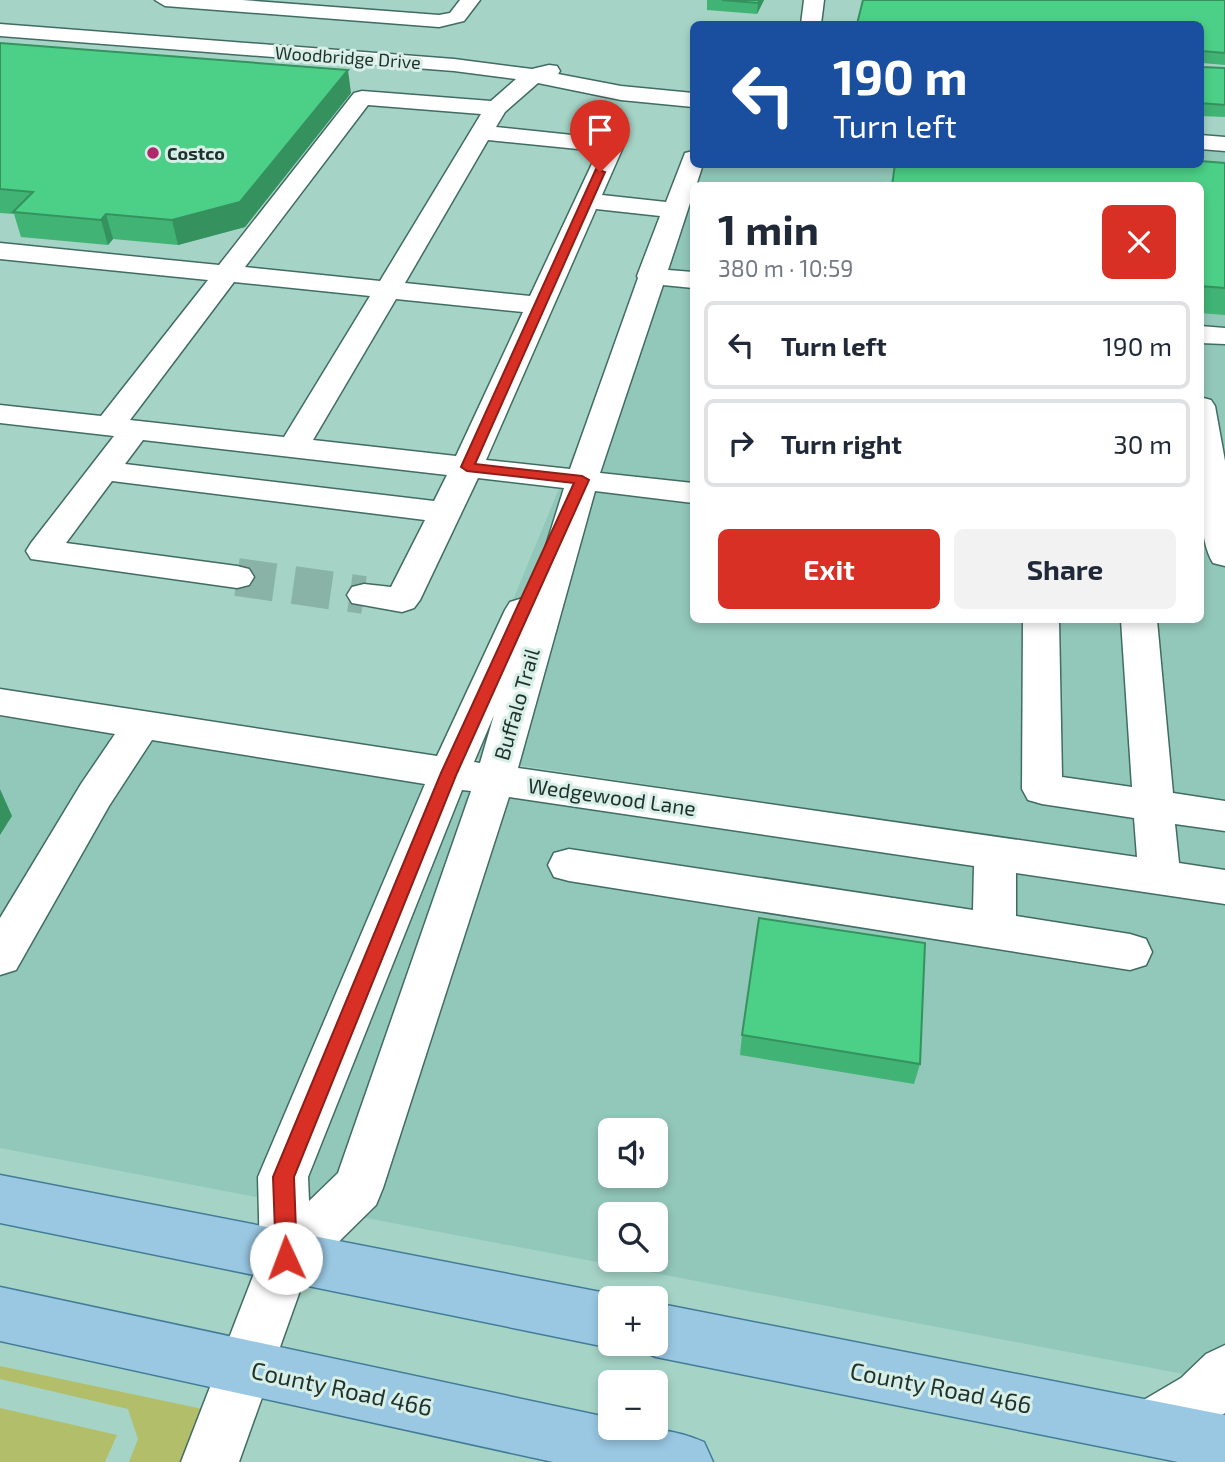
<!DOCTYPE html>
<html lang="en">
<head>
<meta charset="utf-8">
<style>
  body { margin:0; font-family:"Exo 2",sans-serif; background:#f2f2f3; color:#1f2937; height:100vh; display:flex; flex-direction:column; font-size:26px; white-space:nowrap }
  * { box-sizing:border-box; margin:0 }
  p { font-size:23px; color:#747a83 }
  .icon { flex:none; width:38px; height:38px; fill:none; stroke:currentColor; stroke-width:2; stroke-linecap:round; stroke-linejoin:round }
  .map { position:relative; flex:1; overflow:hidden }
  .side { position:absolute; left:690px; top:182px; width:514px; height:441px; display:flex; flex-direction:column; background:#fff; border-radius:10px; box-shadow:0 4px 10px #0003 }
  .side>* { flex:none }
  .top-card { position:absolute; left:690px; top:21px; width:514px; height:147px; border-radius:10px; box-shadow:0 4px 10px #0003; background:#1a4fa0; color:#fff; overflow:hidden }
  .fabs { position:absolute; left:598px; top:1118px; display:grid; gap:14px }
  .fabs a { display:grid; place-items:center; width:70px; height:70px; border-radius:10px; background:#fff; box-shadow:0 4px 10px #0003; font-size:35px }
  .pin { position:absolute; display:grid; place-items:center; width:60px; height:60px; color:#fff; margin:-72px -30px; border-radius:50% 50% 50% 0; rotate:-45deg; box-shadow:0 0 7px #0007 }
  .pin .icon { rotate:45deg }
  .me { position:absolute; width:77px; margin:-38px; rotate:358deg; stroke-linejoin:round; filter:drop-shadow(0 0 5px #0008) }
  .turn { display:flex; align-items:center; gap:24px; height:147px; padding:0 28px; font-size:32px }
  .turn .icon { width:91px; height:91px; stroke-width:2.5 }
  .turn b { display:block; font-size:49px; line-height:60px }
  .round { display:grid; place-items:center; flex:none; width:74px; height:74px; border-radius:10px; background:#f2f2f3 }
  .headline { display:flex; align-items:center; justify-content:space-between; height:119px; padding:0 28px }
  h1 { font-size:42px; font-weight:700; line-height:52px }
  .cta { display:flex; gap:14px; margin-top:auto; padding:14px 28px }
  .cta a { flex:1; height:80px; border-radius:10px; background:#d93025; color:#fff; font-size:28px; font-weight:700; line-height:80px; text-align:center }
  .cta a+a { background:#f2f2f3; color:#1f2937 }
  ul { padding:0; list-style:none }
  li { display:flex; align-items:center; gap:21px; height:88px; margin:0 14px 10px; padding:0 14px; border:4px solid #e0e1e3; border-radius:10px }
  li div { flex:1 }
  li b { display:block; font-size:26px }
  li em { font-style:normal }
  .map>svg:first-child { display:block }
  .built { fill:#92c8b9; fill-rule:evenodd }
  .green { fill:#b2be69 }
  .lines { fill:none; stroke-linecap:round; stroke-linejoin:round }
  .minor-tunnel { stroke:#8ab3a7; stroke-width:38; stroke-dasharray:38 19; stroke-linecap:butt }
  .minor-casing { stroke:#416c61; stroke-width:3 }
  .major-casing { stroke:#437c97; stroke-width:3 }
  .minor { fill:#fff; fill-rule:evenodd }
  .major { fill:#9ac8e3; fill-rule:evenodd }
  .wall { fill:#41b374 }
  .shaded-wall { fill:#35925e }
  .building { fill:#4cd087; stroke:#35925e; stroke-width:2 }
  .route { fill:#d93025; stroke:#8d1f18; stroke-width:2 }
  .poi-dot { fill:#b0286b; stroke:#d8efe8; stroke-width:2.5 }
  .labels { text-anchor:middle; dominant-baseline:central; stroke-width:6; stroke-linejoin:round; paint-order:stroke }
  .far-street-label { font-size:18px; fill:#1f312c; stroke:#d8efe8 }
  .far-poi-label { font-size:18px; font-weight:bold; fill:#1f312c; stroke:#d8efe8; text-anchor:start }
  .street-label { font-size:21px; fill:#1f312c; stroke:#d8efe8 }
  .near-street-label { font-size:24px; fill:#1f312c; stroke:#d8efe8 }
</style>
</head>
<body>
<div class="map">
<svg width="1225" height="1462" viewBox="0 0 1225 1462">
  <rect width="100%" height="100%" fill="#a5d4c6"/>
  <g class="built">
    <path d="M 1201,147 L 1225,149 L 1225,870 L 449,755 L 693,164 L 1200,164 ZM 693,186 L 1200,186 L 1200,620 L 693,620 Z"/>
    <path d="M 0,717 L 1225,905 L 1225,1382 L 0,1148 ZM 611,1130 L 656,1130 L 656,1176 L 611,1176 ZM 611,1214 L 656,1214 L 656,1260 L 611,1260 Z"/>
  </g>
  <g class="green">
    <path d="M 0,1366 L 226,1414 L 208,1462 L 129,1462 L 138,1439 L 128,1409 L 0,1379 Z"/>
    <path d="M 0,1408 L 117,1435 L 105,1462 L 0,1462 Z"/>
  </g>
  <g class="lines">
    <path class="minor-tunnel" d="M 237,577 L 364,595"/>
    <g class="minor-casing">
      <g id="minor">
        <path d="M 155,0 L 242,0 L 439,15 L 450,13 L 460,0 L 480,0 L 464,21 L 439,27 L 165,6 Z"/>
        <path d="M 804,0 L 824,0 L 821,24 L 801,24 Z"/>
        <path d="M 0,24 L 454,59 L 532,69 L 549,65 L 557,66 L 560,71 L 558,74 L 621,86 L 693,93 L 693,107 L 621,100 L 538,83 L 505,112 L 496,127 L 620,140 L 624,145 L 602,195 L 666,202 L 685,153 L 693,151 L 693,164 L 703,164 L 696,186 L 693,186 L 693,194 L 668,270 L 693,272 L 693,288 L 663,285 L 600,473 L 693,483 L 693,503 L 595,491 L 518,768 L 1137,857 L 1134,818 L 1042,804 L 1028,800 L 1022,789 L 1023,620 L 1059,620 L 1062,777 L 1132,787 L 1121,620 L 1157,620 L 1173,793 L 1225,801 L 1225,831 L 1175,824 L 1179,863 L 1225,870 L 1225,904 L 1016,873 L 1016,916 L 1130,934 L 1146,939 L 1152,952 L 1146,965 L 1130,970 L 569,881 L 554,877 L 548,865 L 554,853 L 569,849 L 973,910 L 974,866 L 509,797 L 383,1188 L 376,1205 L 306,1274 L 239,1462 L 181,1462 L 260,1258 L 258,1177 L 425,784 L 152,740 L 109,806 L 16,970 L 0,975 L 0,918 L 81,784 L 115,734 L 0,715 L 0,689 L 437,756 L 505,610 L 510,602 L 523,598 L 529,600 L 564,488 L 478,478 L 420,600 L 414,608 L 402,612 L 352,603 L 347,595 L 352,587 L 364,584 L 391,587 L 425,520 L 112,481 L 66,543 L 237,566 L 249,569 L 254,577 L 249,585 L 237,588 L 31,559 L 26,551 L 31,543 L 114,436 L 0,423 L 0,405 L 101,416 L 208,280 L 0,259 L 0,243 L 219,265 L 354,93 L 362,91 L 491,101 L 516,79 L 454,71 L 0,36 ZM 368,105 L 481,114 L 380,281 L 245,267 ZM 488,140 L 598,151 L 530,296 L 405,283 ZM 596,209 L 660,216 L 637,276 L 638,278 L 570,469 L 486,460 ZM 234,282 L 370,296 L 284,437 L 130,420 ZM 396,299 L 523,312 L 456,456 L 313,440 ZM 143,440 L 447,475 L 434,501 L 125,464 ZM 494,715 L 480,763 L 474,762 ZM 462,790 L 471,791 L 338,1173 L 309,1201 L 308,1177 Z"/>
        <path d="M 1200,135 L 1225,137 L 1225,151 L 1200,149 Z"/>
        <path d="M 1200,326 L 1225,328 L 1225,344 L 1200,343 Z"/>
        <path d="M 1200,397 L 1211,400 L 1215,406 L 1225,461 L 1225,566 L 1213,563 C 1193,532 1200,436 1200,397 Z"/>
        <path d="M 1225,1345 L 1225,1413 L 1170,1448 L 1150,1456 L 1130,1448 L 1122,1428 L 1130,1408 L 1181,1378 L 1206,1354 Z"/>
      </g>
    </g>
    <g class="major-casing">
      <g id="major">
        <path d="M 0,1175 L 611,1294 L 622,1298 L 611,1298 L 611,1344 L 620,1344 L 611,1348 L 0,1223 Z"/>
        <path d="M 0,1287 L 611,1418 L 611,1428 C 645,1428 672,1428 704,1442 L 713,1462 L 553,1462 L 0,1341 Z"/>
        <path d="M 656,1303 L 1225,1415 L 1225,1462 L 1178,1462 L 656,1357 L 637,1349 L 635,1344 L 656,1344 Z"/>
      </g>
    </g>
    <use href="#minor" class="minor"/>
    <use href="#major" class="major"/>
  </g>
  <g class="wall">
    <path d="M 707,0 L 764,0 L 757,14 L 707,10 Z"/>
    <path d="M 1225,0 L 1225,65 L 1202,63 L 1202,67 L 1225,68 L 1225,117 L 1200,116 L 1200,24 Z"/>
    <path d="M 0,43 L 351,93 L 245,227 L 178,245 L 113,239 L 108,245 L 21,237 L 14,214 L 0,213 Z"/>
    <path d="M 1225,163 L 1225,315 L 1200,313 L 1200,186 Z"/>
    <path d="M 742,1035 L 920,1064 L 914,1084 L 740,1055 Z"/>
  </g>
  <g class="shaded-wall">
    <path d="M 760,0 L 764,0 L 757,14 L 758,3 Z"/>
    <path d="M 348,70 L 351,93 L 245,227 L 178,245 L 172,220 Z"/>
    <path d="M 106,214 L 113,239 L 108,245 L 101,220 Z"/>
    <path d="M 0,789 L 12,816 L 0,835 Z"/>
  </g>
  <g class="building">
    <path d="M 722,0 L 760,0 L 758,3 Z"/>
    <path d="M 863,0 L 1225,0 L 1225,53 L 1202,51 L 1202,67 L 1225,68 L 1225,105 L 1200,103 L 1200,24 L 857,24 Z"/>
    <path d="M 0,43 L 348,70 L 240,202 L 172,220 L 106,214 L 101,220 L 13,212 L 33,192 L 0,189 Z"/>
    <path d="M 1200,161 L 1225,163 L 1225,288 L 1200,286 L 1200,186 L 892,186 L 895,164 L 1200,164 Z"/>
    <path d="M 759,918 L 925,943 L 920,1064 L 742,1035 Z"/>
  </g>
  <path class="route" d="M 596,169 L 605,172 L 475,464 L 582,476 L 589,480 L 457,773 L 294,1177 L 297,1258 L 294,1265 L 286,1268 L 279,1265 L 276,1258 L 273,1177 L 441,773 L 574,483 L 467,471 L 461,467 Z"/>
  <circle class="poi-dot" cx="153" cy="153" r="7"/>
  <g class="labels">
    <g class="far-street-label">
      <text transform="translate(348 57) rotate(4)">Woodbridge Drive</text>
    </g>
    <g class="far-poi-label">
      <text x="167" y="153">Costco</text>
    </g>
    <g class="street-label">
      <text transform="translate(516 704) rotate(-74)">Buffalo Trail</text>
      <text transform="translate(612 796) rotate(8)">Wedgewood Lane</text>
    </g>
    <g class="near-street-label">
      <text transform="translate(941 1387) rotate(11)">County Road 466</text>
      <text transform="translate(342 1388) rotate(12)">County Road 466</text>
    </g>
  </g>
</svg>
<div class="fabs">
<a><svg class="icon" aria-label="sound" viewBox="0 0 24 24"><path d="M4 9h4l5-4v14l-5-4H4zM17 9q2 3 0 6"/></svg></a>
<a><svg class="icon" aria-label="search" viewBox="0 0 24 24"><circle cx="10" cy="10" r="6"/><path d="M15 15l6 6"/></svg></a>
<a>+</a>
<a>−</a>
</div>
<div class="pin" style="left:600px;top:172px;background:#d93025"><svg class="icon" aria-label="arrive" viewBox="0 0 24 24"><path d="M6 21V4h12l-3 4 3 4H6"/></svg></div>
<svg class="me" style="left:286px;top:1258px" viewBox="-20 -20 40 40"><circle r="19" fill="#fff"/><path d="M0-13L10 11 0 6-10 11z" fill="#d93025"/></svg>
<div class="top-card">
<div class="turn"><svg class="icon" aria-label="left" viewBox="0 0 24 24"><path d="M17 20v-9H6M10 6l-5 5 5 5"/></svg><div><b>190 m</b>Turn left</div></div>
</div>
<section class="side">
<div class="headline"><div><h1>1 min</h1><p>380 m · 10:59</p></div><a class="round" style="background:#d93025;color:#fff"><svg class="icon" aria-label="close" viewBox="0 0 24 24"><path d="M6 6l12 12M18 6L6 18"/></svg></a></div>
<ul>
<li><svg class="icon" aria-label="left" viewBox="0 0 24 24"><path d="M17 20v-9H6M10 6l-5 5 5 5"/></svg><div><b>Turn left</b></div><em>190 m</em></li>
<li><svg class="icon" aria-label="right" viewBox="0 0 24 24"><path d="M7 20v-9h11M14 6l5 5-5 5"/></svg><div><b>Turn right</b></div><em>30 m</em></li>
</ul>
<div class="cta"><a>Exit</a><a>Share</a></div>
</section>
</div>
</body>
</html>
